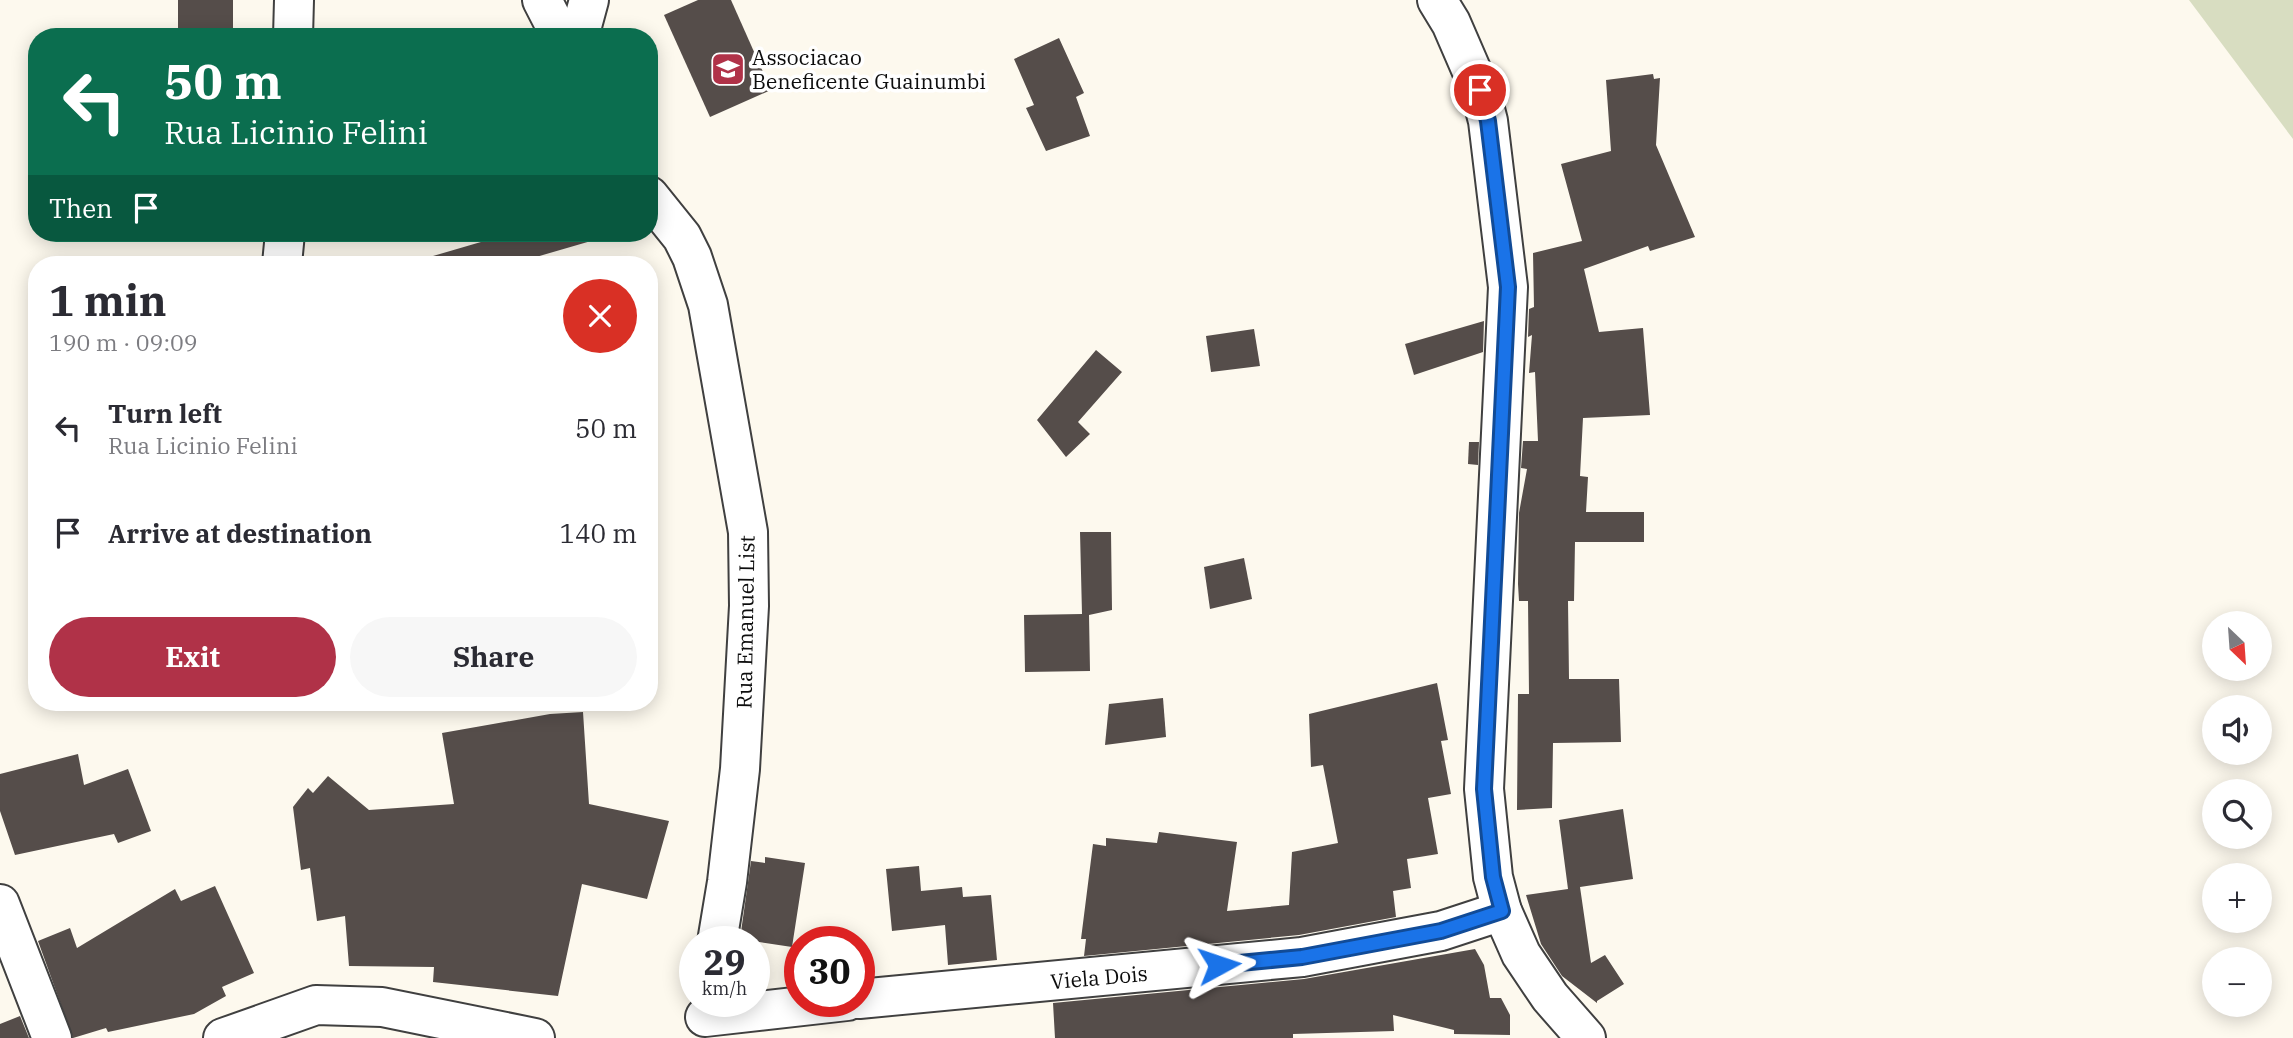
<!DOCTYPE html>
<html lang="en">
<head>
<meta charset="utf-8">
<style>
  body { margin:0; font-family:"IBM Plex Serif",serif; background:#f7f7f7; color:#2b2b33; height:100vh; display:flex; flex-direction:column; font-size:26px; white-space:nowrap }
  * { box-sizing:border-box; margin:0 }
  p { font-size:23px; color:#7c7c81 }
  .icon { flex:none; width:38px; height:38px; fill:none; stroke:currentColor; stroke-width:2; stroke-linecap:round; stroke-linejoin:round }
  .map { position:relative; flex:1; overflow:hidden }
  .drawer { position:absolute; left:28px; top:256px; width:630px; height:455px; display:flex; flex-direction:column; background:#fff; border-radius:28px; box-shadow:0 4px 18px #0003 }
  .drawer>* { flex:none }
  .guide { position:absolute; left:28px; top:28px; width:630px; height:214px; border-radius:28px; box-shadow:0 4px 18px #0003; background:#0b6e4f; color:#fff; overflow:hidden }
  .needle { width:46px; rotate:155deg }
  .tools { position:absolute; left:2202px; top:611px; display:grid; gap:14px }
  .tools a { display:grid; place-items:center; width:70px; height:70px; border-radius:50%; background:#fff; box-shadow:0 4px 18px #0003; font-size:35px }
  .speed { position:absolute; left:679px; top:926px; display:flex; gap:14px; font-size:35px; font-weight:700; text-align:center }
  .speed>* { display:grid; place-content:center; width:91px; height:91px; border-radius:50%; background:#fff; box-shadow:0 4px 18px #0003; line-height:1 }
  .speed small { font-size:18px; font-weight:400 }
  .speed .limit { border:10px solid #d22; background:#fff; color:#111 }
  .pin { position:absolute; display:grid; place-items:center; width:60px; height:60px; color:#fff; margin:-30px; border:4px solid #fff; border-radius:50%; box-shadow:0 2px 7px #0007 }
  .me { position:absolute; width:77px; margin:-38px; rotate:85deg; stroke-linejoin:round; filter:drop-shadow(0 0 5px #0008) }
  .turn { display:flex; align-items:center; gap:24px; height:147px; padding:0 21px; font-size:32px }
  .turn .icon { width:91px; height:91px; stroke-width:2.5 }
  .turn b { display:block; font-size:49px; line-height:60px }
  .then { display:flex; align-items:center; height:66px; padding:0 21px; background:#0003; gap:14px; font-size:26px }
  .round { display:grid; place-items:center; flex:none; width:74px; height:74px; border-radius:37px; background:#f7f7f7 }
  .headline { display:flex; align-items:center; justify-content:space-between; height:119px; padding:0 21px }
  h1 { font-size:42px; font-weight:700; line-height:52px }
  .action { display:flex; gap:14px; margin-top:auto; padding:14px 21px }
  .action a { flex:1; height:80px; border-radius:42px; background:#b03248; color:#fff; font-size:28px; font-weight:700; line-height:80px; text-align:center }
  .action a+a { background:#f7f7f7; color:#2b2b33 }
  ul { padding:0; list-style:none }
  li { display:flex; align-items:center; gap:21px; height:105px; padding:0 21px }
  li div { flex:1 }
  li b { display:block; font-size:26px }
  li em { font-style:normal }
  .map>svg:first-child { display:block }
  .cemetery { fill:#d8ddc1 }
  .building { fill:#554d4a }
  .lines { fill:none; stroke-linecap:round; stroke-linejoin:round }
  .minor-casing { stroke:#404040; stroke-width:42 }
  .minor { stroke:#fff; stroke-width:38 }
  .route-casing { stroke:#114b97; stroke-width:18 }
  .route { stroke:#1a73e8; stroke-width:12 }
  .labels { text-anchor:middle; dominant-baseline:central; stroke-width:7; stroke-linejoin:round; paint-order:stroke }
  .poi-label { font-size:21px; fill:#0d0d0d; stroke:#fff; text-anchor:start }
  .street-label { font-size:21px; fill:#0d0d0d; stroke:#fff }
</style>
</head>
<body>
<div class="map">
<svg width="2293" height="1038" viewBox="0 0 2293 1038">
  <rect width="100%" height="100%" fill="#fdf9ee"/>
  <path class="cemetery" d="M 2189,0 L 2293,0 L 2293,139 Z"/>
  <g class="building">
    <rect x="178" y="0" width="55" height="37"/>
    <path d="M 698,0 L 731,0 L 771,90 L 710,117 L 664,15 Z"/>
    <path d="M 1059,38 L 1084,93 L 1076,97 L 1090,136 L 1046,151 L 1026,108 L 1034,105 L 1014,59 Z"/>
    <path d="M 1653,74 L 1654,79 L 1660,78 L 1656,145 L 1695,237 L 1650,251 L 1648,246 L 1584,269 L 1599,332 L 1643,328 L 1650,415 L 1583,418 L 1580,476 L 1588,477 L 1586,512 L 1644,512 L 1644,542 L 1575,542 L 1574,601 L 1568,601 L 1569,679 L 1619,679 L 1621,742 L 1553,743 L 1552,808 L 1517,810 L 1518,694 L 1529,694 L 1528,601 L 1519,601 L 1518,584 L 1519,513 L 1527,469 L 1521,468 L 1523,441 L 1538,441 L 1535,372 L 1529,373 L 1532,335 L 1528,337 L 1529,309 L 1534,307 L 1533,253 L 1582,241 L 1561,164 L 1611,151 L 1606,80 Z"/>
    <path d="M 512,233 L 589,233 L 591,241 L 512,264 L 434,264 L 433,256 Z"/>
    <path d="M 1484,321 L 1483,352 L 1414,375 L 1405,344 Z"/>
    <path d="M 1254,329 L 1260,366 L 1211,372 L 1206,336 Z"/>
    <path d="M 1096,350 L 1122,372 L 1078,422 L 1090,434 L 1066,457 L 1037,420 Z"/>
    <path d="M 1469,442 L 1479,442 L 1478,465 L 1468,464 Z"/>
    <path d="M 1080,532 L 1111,532 L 1112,610 L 1089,615 L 1090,671 L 1025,672 L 1024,615 L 1082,614 Z"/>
    <path d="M 1244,558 L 1252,599 L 1210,609 L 1204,567 Z"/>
    <path d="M 1437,683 L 1448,740 L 1441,741 L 1451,794 L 1428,798 L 1438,854 L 1407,859 L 1411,888 L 1393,891 L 1396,917 L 1299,935 L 1084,956 L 1086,939 L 1081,939 L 1093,844 L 1106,846 L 1106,838 L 1157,843 L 1159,832 L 1237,842 L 1227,911 L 1289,905 L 1292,852 L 1338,843 L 1323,765 L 1311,767 L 1309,714 Z"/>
    <path d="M 1163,698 L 1166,737 L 1105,745 L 1109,704 Z"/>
    <path d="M 583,712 L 589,804 L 669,821 L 647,899 L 582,884 L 558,996 L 433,982 L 434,967 L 349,966 L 345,916 L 317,921 L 310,868 L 301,870 L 293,807 L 308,788 L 313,793 L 328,776 L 369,810 L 454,804 L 442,733 L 550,714 Z"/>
    <path d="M 78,754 L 84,785 L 128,769 L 151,831 L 118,843 L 114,834 L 15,855 L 0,811 L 0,774 Z"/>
    <path d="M 1623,809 L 1633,879 L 1580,887 L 1591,963 L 1605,955 L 1624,984 L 1597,1001 L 1597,1003 L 1562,976 L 1541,944 L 1526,895 L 1568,889 L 1559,820 Z"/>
    <path d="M 765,857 L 805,863 L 792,947 L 740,939 L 751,861 L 765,863 Z"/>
    <path d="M 919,866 L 921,891 L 962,887 L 963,897 L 991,895 L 997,960 L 948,965 L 945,925 L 892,931 L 886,869 Z"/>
    <path d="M 215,886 L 254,973 L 222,987 L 226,996 L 194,1014 L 108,1032 L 106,1028 L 73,1038 L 38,941 L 70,928 L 77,948 L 175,889 L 181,901 Z"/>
    <path d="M 1475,949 L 1484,965 L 1490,998 L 1501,998 L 1510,1015 L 1510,1035 L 1454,1034 L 1454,1030 L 1393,1015 L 1394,1031 L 1293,1034 L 1293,1038 L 1055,1038 L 1053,1003 L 1304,979 Z"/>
    <path d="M 20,1016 L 29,1038 L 0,1038 L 0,1024 Z"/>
  </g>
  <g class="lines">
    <g class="minor-casing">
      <g id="minor">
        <path d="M 542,0 L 561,37"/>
        <path d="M 1437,0 L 1451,23 L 1480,90 L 1488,121 L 1508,287 L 1484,789 L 1493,877 L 1502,911 L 1521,954 L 1550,997 L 1586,1038"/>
        <path d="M 293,37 L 294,0"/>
        <path d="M 579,37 L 589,0"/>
        <path d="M 649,196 L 682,237 L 692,257 L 708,305 L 748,532 L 749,606 L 740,769 L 727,882 L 717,942"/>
        <path d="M 282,264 L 285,233"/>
        <path d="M 0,904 L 52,1038"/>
        <path d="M 859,999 L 1302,957 L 1441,931 L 1502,911"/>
        <path d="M 705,1017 L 847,1001"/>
        <path d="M 223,1038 L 316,1005 L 382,1007 L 535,1038"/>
      </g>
    </g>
    <use href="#minor" class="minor"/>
  </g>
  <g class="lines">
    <g class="route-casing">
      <path id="route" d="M 1219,965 L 1302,957 L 1441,931 L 1502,911 L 1493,877 L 1484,789 L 1508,287 L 1488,121 L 1480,90"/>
    </g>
    <use href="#route" class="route"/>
  </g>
  <defs>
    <g id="school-square" transform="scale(1.75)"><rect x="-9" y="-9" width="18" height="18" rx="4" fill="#b03248" stroke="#fff"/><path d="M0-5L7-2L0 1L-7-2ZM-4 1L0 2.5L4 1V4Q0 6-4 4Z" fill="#fff"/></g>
  </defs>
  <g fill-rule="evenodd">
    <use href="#school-square" x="728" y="69"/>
  </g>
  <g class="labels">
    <g class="poi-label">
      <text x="752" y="57">Associacao<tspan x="752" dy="24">Beneficente Guainumbi</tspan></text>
    </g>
    <g class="street-label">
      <text transform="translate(745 622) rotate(-89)">Rua Emanuel List</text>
      <text transform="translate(1099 977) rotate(-5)">Viela Dois</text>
    </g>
  </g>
</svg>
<div class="tools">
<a><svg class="needle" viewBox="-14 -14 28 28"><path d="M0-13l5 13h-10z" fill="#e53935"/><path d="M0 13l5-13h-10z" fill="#7c7c81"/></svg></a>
<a><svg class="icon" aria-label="sound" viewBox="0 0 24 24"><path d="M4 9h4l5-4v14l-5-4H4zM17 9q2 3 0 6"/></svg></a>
<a><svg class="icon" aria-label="search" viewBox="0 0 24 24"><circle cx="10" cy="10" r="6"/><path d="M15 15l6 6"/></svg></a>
<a>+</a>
<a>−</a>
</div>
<div class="speed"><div>29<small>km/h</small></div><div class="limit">30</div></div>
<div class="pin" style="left:1480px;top:90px;background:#d93025"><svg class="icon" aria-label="arrive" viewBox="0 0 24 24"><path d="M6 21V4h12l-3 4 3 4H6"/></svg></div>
<svg class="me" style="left:1219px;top:965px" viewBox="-20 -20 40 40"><path d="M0-17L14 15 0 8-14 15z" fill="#1a73e8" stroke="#fff" stroke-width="4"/></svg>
<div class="guide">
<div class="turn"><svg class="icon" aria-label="left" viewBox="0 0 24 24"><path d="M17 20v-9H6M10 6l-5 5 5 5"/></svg><div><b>50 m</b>Rua Licinio Felini</div></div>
<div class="then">Then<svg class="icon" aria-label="arrive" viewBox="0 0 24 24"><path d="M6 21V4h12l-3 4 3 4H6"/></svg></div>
</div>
<section class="drawer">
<div class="headline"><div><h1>1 min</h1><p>190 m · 09:09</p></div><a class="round" style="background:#d93025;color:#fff"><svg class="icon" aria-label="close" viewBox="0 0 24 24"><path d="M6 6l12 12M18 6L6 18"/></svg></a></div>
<ul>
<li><svg class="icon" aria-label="left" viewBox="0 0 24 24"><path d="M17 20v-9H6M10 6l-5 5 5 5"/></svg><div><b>Turn left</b><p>Rua Licinio Felini</p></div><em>50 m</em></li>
<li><svg class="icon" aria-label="arrive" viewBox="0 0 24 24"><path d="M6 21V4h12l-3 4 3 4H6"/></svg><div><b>Arrive at destination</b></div><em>140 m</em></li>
</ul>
<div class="action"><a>Exit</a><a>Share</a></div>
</section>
</div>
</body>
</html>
